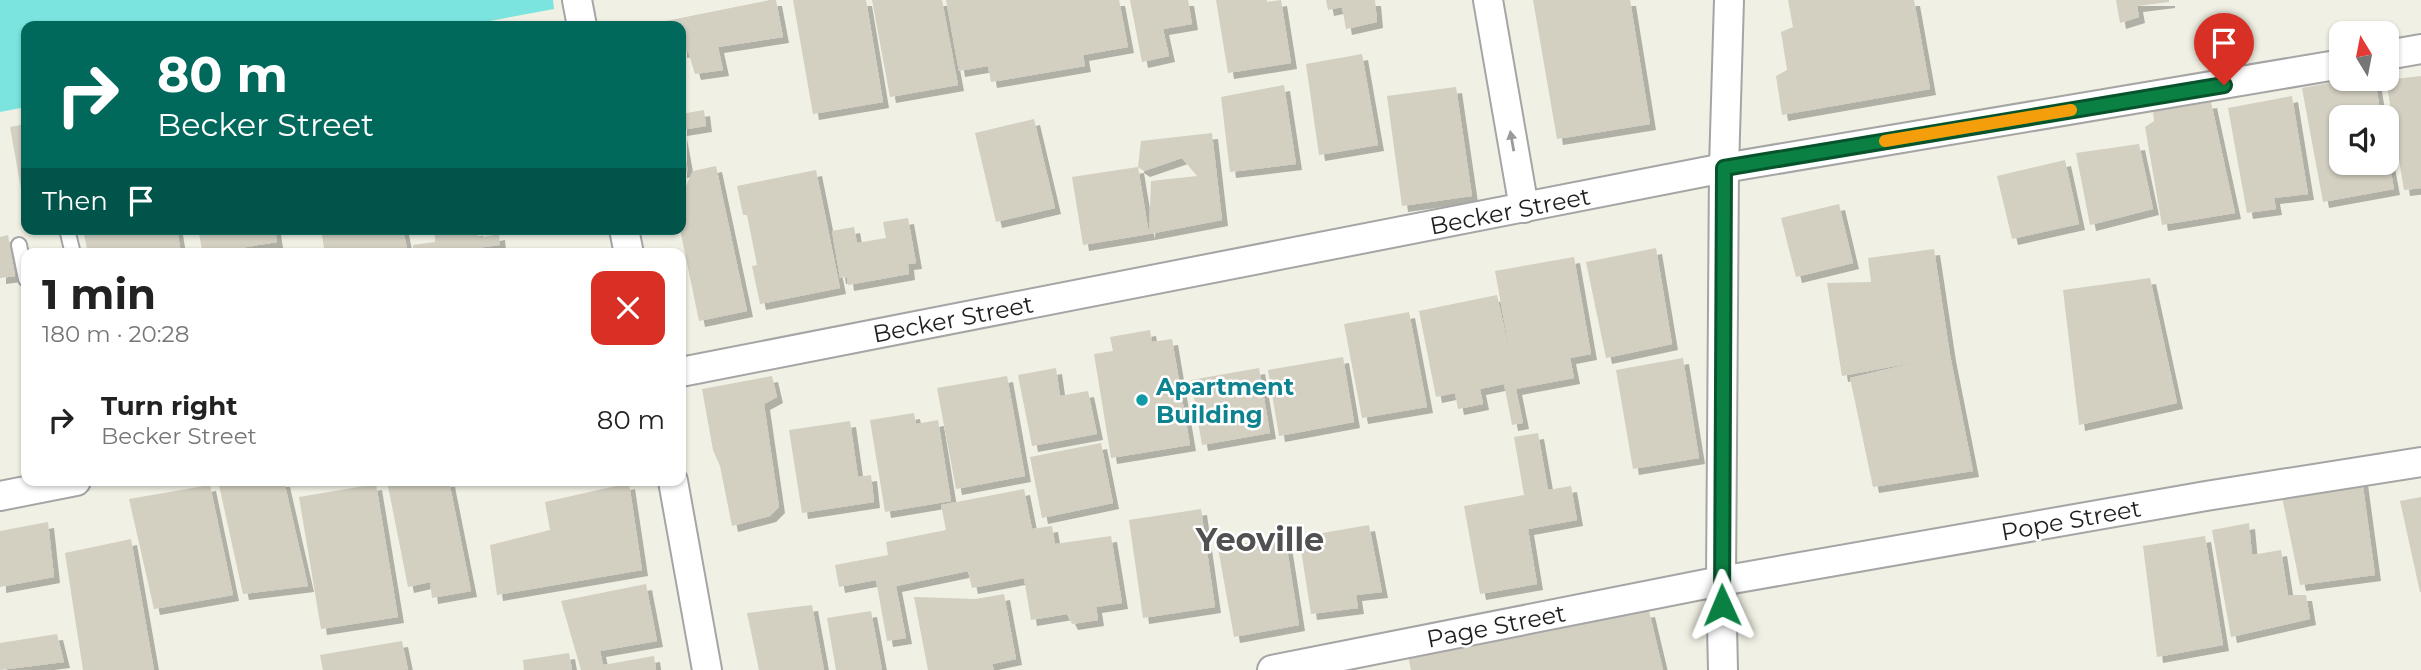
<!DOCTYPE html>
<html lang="en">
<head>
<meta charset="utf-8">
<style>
  body { margin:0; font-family:Montserrat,sans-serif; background:#f6f6f6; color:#222; height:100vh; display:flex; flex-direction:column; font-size:26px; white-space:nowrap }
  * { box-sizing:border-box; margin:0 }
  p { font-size:23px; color:#767676 }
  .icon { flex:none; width:38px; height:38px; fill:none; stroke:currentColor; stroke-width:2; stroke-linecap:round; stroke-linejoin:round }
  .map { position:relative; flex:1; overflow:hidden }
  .drawer { position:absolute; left:21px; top:248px; width:665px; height:238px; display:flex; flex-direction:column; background:#fff; border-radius:14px; box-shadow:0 2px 5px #0004 }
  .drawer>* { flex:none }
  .hud { position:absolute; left:21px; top:21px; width:665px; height:214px; border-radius:14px; box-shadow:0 2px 5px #0004; background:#00695c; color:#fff; overflow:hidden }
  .needle { width:46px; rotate:350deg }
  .controls { position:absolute; left:2329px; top:21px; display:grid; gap:14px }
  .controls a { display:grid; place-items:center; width:70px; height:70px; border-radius:14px; background:#fff; box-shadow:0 2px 5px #0004; font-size:35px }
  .pin { position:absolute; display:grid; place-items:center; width:60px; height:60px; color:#fff; margin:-72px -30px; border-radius:50% 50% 50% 0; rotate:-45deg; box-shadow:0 0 7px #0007 }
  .pin .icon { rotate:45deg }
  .me { position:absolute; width:77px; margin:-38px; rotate:359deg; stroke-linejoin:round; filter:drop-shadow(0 0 5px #0008) }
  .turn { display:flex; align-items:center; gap:24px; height:147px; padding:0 21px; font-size:32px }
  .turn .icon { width:91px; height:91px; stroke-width:2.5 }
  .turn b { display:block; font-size:49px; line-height:60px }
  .then { display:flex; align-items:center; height:66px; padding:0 21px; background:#0003; gap:14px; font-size:26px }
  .round { display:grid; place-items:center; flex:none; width:74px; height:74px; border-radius:14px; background:#f6f6f6 }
  .headline { display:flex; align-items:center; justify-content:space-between; height:119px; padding:0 21px }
  h1 { font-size:42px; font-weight:700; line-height:52px }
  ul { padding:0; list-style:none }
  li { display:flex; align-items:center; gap:21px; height:105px; padding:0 21px }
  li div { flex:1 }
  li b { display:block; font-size:26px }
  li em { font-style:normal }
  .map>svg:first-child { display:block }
  .pitch { fill:#7ce4df }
  .building { fill:#d3cfc1; filter:url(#shadow) }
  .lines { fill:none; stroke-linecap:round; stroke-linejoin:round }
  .service-casing { stroke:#a5a5a5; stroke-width:18 }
  .minor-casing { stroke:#a5a5a5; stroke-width:32 }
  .service { stroke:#fff; stroke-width:14 }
  .minor { stroke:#fff; stroke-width:28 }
  .oneway { fill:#9a9a9a }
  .route-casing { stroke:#07532c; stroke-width:18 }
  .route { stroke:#0b8043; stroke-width:12 }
  .slow { stroke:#f59e0b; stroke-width:12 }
  .culture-dot { fill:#0f9aa8; stroke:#fff; stroke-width:2.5 }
  .labels { text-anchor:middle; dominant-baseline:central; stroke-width:5; stroke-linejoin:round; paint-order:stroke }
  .street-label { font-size:24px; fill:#1e1e1e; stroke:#fff }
  .culture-label { font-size:24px; font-weight:bold; fill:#0d838f; stroke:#fff; text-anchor:start }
  .district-label { font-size:32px; font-weight:bold; fill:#515151; stroke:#fff }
</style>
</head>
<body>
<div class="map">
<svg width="2421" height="670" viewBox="0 0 2421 670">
  <defs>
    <filter id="shadow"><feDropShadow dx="6" dy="6" stdDeviation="0" flood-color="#0004"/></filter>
  </defs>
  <rect width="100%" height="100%" fill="#f0f0e4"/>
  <path class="pitch" d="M 0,0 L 553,0 L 554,9 L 463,26 L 26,26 L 26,107 L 0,112 Z"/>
  <g class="building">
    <path d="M 770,0 L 776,0 L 783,37 L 718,47 L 723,70 L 695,74 L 688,51 L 681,52 L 681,26 L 641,26 Z"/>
    <path d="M 793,0 L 866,0 L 883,102 L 813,114 Z"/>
    <path d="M 872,0 L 942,0 L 958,85 L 890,97 Z"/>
    <path d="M 946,0 L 1119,0 L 1128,47 L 1083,55 L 1085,66 L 991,82 L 988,66 L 959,71 Z"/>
    <path d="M 1130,0 L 1188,0 L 1192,24 L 1163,29 L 1169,56 L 1142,62 Z"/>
    <path d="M 1216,0 L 1267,0 L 1267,2 L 1281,0 L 1291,63 L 1228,73 Z"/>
    <path d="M 1326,0 L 1375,0 L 1377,22 L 1346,29 L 1342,7 L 1328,10 Z"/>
    <path d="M 1533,0 L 1630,0 L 1650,124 L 1557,139 Z"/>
    <path d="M 1788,0 L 1914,0 L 1930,89 L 1782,115 L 1776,76 L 1787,70 L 1781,32 L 1793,27 Z"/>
    <path d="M 2116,0 L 2169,0 L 2169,2 L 2137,6 L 2139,17 L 2120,23 Z"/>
    <path d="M 1362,54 L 1378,145 L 1319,155 L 1306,64 Z"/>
    <path d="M 2421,76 L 2421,188 L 2404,190 L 2386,80 Z"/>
    <path d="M 2352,79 L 2375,79 L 2381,117 L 2342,117 L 2342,163 L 2387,163 L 2388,157 L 2394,189 L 2323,202 L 2302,88 Z"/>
    <path d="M 1284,85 L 1296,164 L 1230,172 L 1221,97 Z"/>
    <path d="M 1456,87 L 1472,196 L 1402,206 L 1387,96 Z"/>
    <path d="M 2292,96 L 2308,194 L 2274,198 L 2276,209 L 2247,213 L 2228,108 Z"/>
    <path d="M 2211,102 L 2235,213 L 2162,225 L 2145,127 L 2154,121 L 2153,111 Z"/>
    <path d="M 704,110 L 706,126 L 681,130 L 681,114 Z"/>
    <path d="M 1034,119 L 1055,208 L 996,222 L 975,133 Z"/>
    <path d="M 26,124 L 26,211 L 25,211 L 10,127 Z"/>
    <path d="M 681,133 L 688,171 L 681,172 Z"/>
    <path d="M 1212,133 L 1222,220 L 1149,234 L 1083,245 L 1072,177 L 1138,167 L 1149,234 L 1151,181 L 1197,176 L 1182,158 L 1144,171 L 1138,167 L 1141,141 Z"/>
    <path d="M 2139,144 L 2153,209 L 2090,225 L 2076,153 Z"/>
    <path d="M 2065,160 L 2079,224 L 2012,239 L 1997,176 Z"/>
    <path d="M 716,166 L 747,311 L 699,321 L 680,229 L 681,197 L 693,171 Z"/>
    <path d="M 816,170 L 840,288 L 760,304 L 752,266 L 757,265 L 747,215 L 743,215 L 737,186 Z"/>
    <path d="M 1839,204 L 1853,263 L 1796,277 L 1781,218 Z"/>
    <path d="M 908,218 L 916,263 L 908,264 L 909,274 L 848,285 L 847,277 L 840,278 L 832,231 L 854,227 L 857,243 L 886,238 L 883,222 Z"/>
    <path d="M 83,229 L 177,229 L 181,254 L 88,254 Z"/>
    <path d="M 198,229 L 275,229 L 277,242 L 203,254 Z"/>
    <path d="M 321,229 L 403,229 L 408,254 L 325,254 Z"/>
    <path d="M 477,230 L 478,238 L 499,234 L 500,245 L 477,248 L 478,254 L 414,254 L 413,245 L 435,242 L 435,235 Z"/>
    <path d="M 8,235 L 15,276 L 0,278 L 0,237 Z"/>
    <path d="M 1656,248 L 1672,344 L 1606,358 L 1586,262 Z"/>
    <path d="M 1934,249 L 1950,355 L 1973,471 L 1873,487 L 1850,378 L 1922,361 L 1842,376 L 1827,283 L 1871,282 L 1868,258 Z"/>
    <path d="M 1574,257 L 1591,354 L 1570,358 L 1574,378 L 1516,389 L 1523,423 L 1512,425 L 1504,384 L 1480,389 L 1483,404 L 1458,409 L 1455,393 L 1436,397 L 1419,311 L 1497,295 L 1511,359 L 1495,271 Z"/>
    <path d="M 2150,278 L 2177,403 L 2079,425 L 2063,290 Z"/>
    <path d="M 1409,312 L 1427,407 L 1362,418 L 1344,324 Z"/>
    <path d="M 1150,330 L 1152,342 L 1172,339 L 1190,445 L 1111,458 L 1094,354 L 1113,351 L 1110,337 Z"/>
    <path d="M 1343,357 L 1354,422 L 1279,436 L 1268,370 Z"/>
    <path d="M 1683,358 L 1699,458 L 1633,469 L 1616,370 Z"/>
    <path d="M 1056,368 L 1060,396 L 1088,391 L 1097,434 L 1032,446 L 1018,375 Z"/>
    <path d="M 1259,368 L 1270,433 L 1202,445 L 1191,380 Z"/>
    <path d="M 772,376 L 777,397 L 764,404 L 779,507 L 770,516 L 732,526 L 720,466 L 713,450 L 702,389 Z"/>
    <path d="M 1007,376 L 1025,476 L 956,489 L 937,388 Z"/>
    <path d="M 914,413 L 916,424 L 938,420 L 951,501 L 885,512 L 870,420 Z"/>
    <path d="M 850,421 L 858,477 L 871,475 L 874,502 L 802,513 L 789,430 Z"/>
    <path d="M 1538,433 L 1548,490 L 1571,486 L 1577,520 L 1528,529 L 1537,584 L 1480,594 L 1464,506 L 1524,495 L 1514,437 Z"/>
    <path d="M 1101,443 L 1113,503 L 1042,518 L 1030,457 Z"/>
    <path d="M 2362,479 L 2375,575 L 2300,585 L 2281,492 Z"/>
    <path d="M 244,481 L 284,481 L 308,586 L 243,594 L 219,485 Z"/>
    <path d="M 387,481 L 449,481 L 471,591 L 432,598 L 430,582 L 408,587 Z"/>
    <path d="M 629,483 L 642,570 L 497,595 L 490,545 L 550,530 L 545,502 Z"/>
    <path d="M 376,484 L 398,617 L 321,629 L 299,497 Z"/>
    <path d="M 210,485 L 233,595 L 154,609 L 129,499 Z"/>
    <path d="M 1024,489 L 1032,529 L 1052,526 L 1055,544 L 1111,536 L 1122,603 L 1096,607 L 1098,620 L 1072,624 L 1067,614 L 1031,620 L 1024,578 L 972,588 L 968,571 L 896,586 L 906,638 L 887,641 L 876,580 L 839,587 L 835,565 L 888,555 L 886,542 L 946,530 L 941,505 Z"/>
    <path d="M 2421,497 L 2421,592 L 2420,592 L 2400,501 Z"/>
    <path d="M 1201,509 L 1215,607 L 1143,618 L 1129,520 Z"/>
    <path d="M 48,522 L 54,577 L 0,587 L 0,531 Z"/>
    <path d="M 2249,523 L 2252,555 L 2281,550 L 2288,595 L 2306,595 L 2310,619 L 2231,637 L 2212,530 Z"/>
    <path d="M 1369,525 L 1382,592 L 1356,595 L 1358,608 L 1311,614 L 1299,537 Z"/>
    <path d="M 1285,536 L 1299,625 L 1234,637 L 1218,548 Z"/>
    <path d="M 2205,536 L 2223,645 L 2157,657 L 2143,546 Z"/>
    <path d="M 131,539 L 154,670 L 83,670 L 65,553 Z"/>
    <path d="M 646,584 L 657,641 L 600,651 L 603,665 L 654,656 L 656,670 L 581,670 L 561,601 Z"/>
    <path d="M 1004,594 L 1016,659 L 992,664 L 994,670 L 928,670 L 914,597 L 976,599 Z"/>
    <path d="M 812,605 L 824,670 L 759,670 L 747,613 Z"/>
    <path d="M 871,611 L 882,670 L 836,670 L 827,618 Z"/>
    <path d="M 1649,611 L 1663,670 L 1411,670 L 1408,656 Z"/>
    <path d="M 57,634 L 64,662 L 0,670 L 0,643 Z"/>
    <path d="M 402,641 L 408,670 L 323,670 L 320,655 Z"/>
    <path d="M 569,653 L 572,670 L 524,670 L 523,660 Z"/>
  </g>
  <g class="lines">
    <g class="service-casing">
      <g id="service">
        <path d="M 67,229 L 73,254"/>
        <path d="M 19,245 L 26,279"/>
      </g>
    </g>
    <g class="minor-casing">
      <g id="minor">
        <path d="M 577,0 L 582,26"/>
        <path d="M 1488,0 L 1524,208"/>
        <path d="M 2387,55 L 2421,49"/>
        <path d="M 624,229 L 629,254"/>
        <path d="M 681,372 L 1724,168 L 2342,64"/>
        <path d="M 673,481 L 707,670"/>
        <path d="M 0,496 L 76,481"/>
        <path d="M 1272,670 L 1721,581 L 2206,496 L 2421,462"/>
        <path d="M 1723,670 L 1721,581 L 1724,168 L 1729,0"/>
      </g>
    </g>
    <use href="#service" class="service"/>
    <use href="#minor" class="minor"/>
  </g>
  <defs><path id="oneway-solid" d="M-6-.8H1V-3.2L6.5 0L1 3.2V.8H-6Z" transform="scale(1.75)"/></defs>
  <use class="oneway" href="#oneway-solid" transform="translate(1512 141) rotate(-100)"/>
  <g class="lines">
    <g class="route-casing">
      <path id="route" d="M 1722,605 L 1724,168 L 2224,85"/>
    </g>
    <use href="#route" class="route"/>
    <path class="slow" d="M 1885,141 L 2071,110"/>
  </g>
  <circle class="culture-dot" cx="1142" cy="400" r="7"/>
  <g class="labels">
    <g class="street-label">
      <text transform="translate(1510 211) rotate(-11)">Becker Street</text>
      <text transform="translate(953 319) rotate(-11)">Becker Street</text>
      <text transform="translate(2071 520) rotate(-10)">Pope Street</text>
      <text transform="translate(1496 626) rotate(-11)">Page Street</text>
    </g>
    <g class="culture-label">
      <text x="1156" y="386">Apartment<tspan x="1156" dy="28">Building</tspan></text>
    </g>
    <g class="district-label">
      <text x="1260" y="539">Yeoville</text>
    </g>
  </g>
</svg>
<div class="controls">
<a><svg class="needle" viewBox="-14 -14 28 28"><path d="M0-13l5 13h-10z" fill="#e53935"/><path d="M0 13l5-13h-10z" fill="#767676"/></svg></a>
<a><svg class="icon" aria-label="sound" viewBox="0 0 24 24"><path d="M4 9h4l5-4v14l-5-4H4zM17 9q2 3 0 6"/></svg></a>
</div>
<div class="pin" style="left:2224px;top:85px;background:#d93025"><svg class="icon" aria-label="arrive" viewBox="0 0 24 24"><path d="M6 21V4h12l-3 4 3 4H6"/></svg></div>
<svg class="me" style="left:1722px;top:605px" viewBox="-20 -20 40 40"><path d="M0-17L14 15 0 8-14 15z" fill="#0b8043" stroke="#fff" stroke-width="4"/></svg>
<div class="hud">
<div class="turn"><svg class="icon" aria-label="right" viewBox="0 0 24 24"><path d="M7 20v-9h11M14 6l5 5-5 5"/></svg><div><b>80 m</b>Becker Street</div></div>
<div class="then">Then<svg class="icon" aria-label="arrive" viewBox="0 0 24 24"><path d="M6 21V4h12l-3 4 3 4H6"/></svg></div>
</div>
<section class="drawer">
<div class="headline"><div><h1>1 min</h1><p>180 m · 20:28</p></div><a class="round" style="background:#d93025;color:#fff"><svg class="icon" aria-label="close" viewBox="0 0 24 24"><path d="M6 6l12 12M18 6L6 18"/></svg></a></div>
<ul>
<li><svg class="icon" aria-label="right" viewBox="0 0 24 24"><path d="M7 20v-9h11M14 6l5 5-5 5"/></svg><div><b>Turn right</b><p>Becker Street</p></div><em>80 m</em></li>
</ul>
</section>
</div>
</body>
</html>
